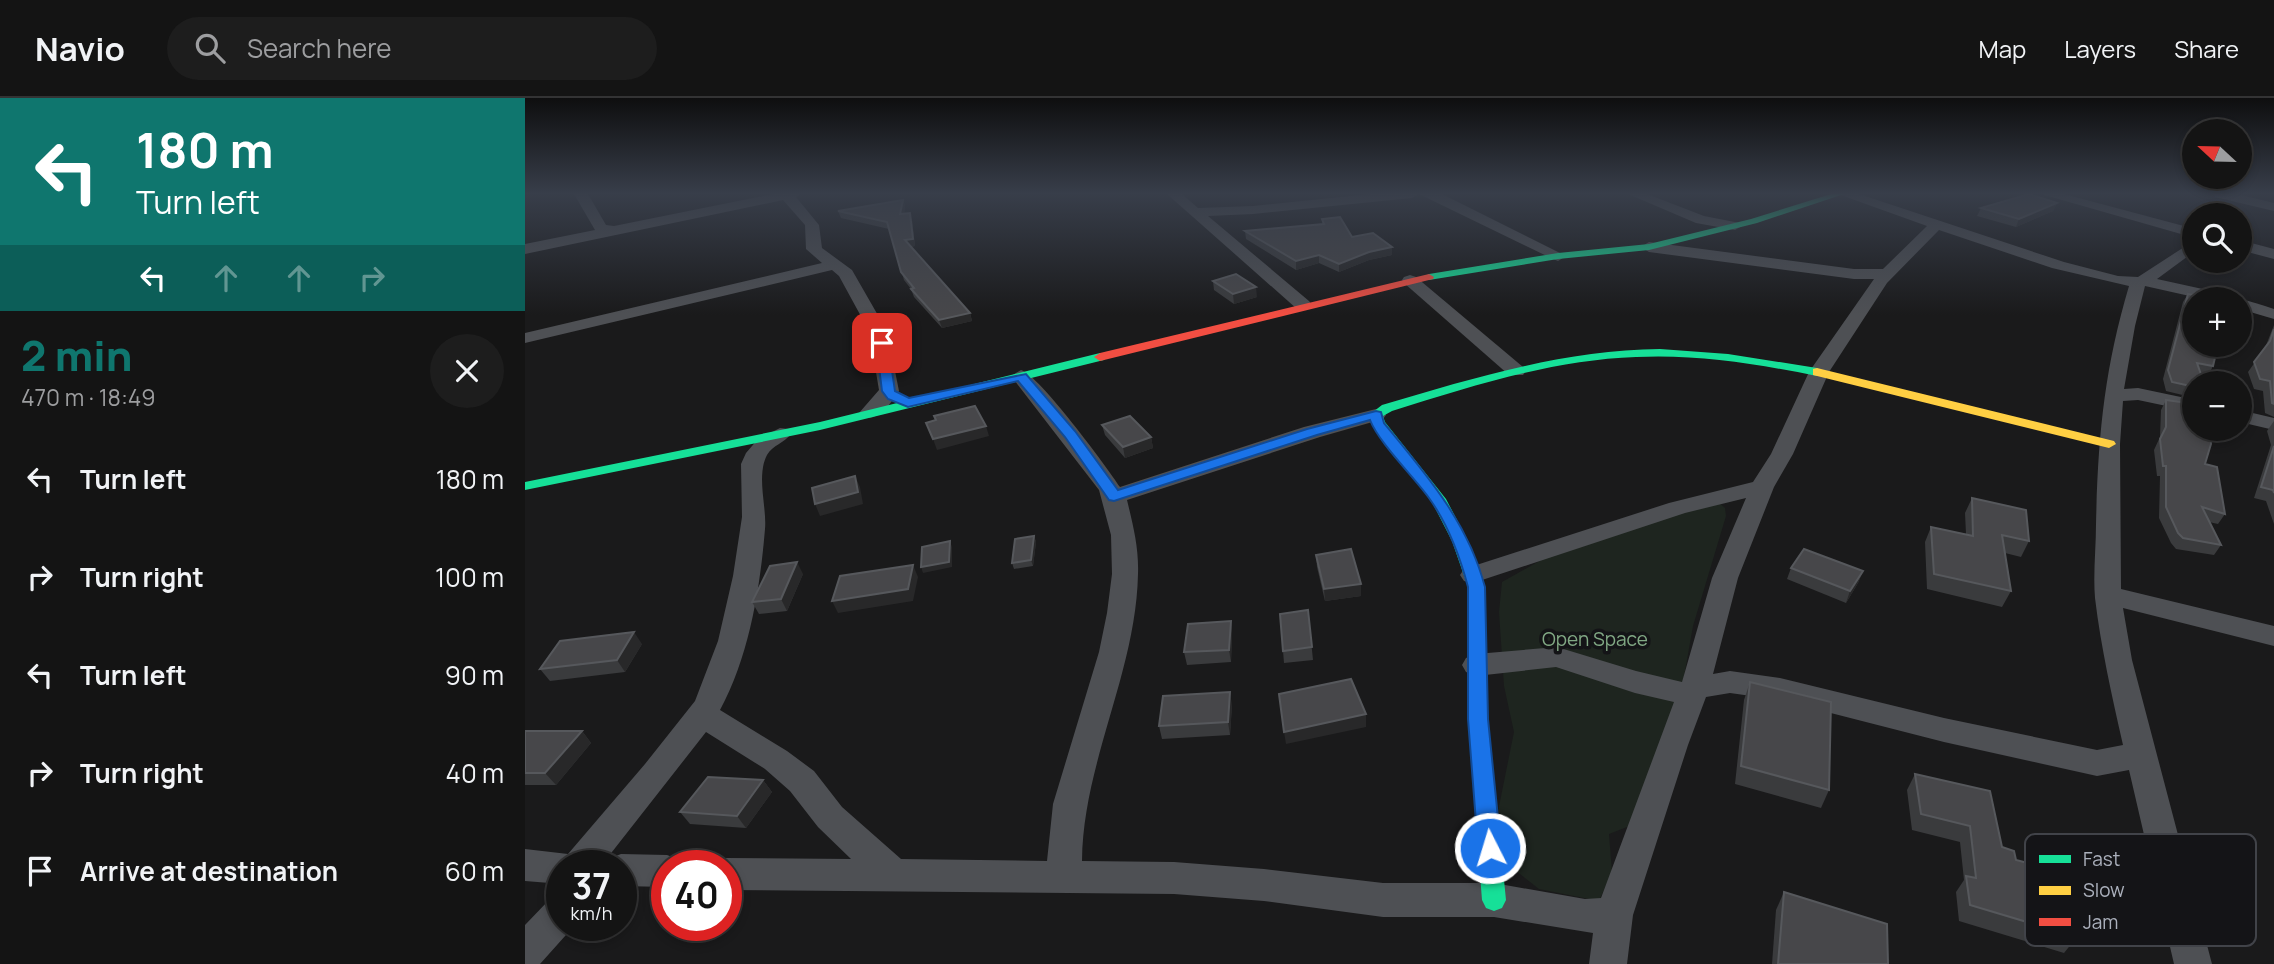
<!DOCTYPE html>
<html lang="en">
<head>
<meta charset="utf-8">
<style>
  body { margin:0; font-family:Manrope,sans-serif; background:#1d1d1d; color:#f1f3f6; height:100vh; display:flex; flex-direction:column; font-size:26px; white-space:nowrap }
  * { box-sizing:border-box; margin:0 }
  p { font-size:23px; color:#9d9ea0 }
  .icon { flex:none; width:38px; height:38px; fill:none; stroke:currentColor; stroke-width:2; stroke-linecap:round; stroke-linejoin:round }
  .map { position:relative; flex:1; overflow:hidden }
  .details { display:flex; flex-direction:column; background:#141414; width:525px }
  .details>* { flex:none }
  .guide { background:#0f766e; color:#fff; overflow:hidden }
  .needle { width:46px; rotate:292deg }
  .tools { position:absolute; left:1657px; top:21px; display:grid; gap:14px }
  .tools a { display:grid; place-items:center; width:70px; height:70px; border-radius:50%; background:#141414; box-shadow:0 4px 10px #0003,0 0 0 2px #333334; font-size:35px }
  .speed { position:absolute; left:21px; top:752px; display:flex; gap:14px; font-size:35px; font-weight:700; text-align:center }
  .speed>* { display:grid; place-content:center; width:91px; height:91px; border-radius:50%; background:#141414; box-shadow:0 4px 10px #0003,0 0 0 2px #333334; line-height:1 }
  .speed small { font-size:18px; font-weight:400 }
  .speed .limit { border:10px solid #d22; background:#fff; color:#111 }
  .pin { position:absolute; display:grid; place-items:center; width:60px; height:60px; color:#fff; margin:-30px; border-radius:14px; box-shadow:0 4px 10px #0006 }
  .me { position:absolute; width:77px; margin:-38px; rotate:355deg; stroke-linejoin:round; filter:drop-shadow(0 0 5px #0008) }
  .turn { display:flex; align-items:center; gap:24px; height:147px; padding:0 21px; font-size:32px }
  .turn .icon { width:91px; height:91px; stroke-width:2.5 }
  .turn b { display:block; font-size:49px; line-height:60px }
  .lanes { display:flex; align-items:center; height:66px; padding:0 21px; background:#0003; justify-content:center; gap:35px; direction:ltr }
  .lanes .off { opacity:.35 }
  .round { display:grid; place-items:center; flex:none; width:74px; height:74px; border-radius:37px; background:#1d1d1d }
  .summary { display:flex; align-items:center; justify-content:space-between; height:119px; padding:0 21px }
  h1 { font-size:42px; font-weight:800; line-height:52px; color:#0f766e }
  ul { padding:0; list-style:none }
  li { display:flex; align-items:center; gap:21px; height:98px; padding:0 21px }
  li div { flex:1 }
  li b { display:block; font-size:26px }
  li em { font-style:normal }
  header { display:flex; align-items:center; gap:42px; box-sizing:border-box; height:98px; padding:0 35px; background:#141414; border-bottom:2px solid #333334 }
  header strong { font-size:33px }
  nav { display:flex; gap:38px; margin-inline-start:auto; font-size:24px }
  .search { width:490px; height:63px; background:#1d1d1d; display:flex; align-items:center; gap:18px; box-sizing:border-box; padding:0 24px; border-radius:38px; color:#9d9ea0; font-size:26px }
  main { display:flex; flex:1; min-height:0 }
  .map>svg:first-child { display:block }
  .green { fill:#1e251f }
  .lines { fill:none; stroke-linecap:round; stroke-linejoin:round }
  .street { fill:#4e5054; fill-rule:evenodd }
  .fast { fill:#16e098; fill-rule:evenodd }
  .slow { fill:#ffcf43; fill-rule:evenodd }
  .jam { fill:#f24e42; fill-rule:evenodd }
  .wall { fill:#3a3b3d }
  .shaded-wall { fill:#282829 }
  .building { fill:#47474a; stroke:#56585c; stroke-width:2 }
  .route { fill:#1a73e8; stroke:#114b97; stroke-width:2 }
  .labels { text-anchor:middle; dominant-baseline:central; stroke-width:7; stroke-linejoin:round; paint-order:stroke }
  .park-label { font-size:19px; fill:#81a884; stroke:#141417 }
  .key { fill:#141417; stroke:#414349; stroke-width:2 }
  .key-label { font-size:19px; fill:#abb0bc }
</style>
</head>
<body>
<header>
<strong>Navio</strong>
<div class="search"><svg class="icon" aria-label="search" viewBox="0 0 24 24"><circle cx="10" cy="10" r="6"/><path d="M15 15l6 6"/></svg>Search here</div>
<nav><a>Map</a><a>Layers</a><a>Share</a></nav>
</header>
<main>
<section class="details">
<div class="guide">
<div class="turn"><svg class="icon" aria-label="left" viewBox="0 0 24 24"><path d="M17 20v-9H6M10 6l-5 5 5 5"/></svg><div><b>180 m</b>Turn left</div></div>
<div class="lanes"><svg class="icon" aria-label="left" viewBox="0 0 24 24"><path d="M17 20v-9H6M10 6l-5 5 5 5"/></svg><svg class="icon off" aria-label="ahead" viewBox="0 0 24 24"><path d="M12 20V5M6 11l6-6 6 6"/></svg><svg class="icon off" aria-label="ahead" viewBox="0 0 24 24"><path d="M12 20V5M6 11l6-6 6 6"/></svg><svg class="icon off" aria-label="right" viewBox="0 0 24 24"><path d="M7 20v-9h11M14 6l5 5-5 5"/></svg></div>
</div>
<div class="summary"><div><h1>2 min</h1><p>470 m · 18:49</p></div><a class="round"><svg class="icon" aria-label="close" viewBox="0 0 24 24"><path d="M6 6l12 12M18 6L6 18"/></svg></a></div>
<ul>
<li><svg class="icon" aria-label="left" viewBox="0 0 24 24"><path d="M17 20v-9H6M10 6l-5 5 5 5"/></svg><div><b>Turn left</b></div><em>180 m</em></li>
<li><svg class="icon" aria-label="right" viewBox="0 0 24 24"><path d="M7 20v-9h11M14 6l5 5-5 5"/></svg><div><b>Turn right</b></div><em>100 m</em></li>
<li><svg class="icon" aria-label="left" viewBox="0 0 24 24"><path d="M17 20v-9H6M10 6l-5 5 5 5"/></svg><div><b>Turn left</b></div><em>90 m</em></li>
<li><svg class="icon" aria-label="right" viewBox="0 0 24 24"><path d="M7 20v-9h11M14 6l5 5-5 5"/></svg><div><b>Turn right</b></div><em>40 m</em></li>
<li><svg class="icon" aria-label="arrive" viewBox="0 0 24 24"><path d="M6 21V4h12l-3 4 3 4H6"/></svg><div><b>Arrive at destination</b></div><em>60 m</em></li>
</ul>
</section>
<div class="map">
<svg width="1749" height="866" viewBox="0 0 1749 866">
  <rect width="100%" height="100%" fill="#1a1a1b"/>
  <path class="green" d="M 1191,402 L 1200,410 L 1201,418 L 1168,528 L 1157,590 L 1125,720 L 1084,736 L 1087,774 L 1074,803 L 1014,791 L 986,769 L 967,743 L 989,634 L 979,588 L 974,514 L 977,484 L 1041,448 Z"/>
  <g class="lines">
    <g class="street">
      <path d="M 49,96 L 63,96 L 81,127 L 89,128 L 248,96 L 275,96 L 271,99 L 294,127 L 297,150 L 327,172 L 362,233 L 374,293 C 365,306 354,324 337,319 L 334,315 L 354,292 L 344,233 L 314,178 L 307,172 L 0,245 L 0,235 L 297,165 L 281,151 L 280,127 L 258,102 L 0,156 L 0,146 L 70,132 Z"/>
      <path d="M 642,96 L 657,96 L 673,110 L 728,108 L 845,96 L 917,96 L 1041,158 L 1033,163 L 1028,161 L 894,96 L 887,100 L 728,116 L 683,118 L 784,203 L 787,207 L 778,212 L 772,211 Z"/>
      <path d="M 1103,96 L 1122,96 L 1179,118 L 1215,125 L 1217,128 L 1210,132 L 1171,125 Z"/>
      <path d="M 1313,96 L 1334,96 L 1539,164 L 1593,178 L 1613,179 L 1670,142 L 1670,153 L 1632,181 L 1705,197 L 1707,201 L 1678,201 L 1620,188 L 1610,228 L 1599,291 L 1613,290 L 1670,302 L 1670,314 L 1613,302 L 1598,303 L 1595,346 L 1596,491 L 1749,528 L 1749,548 L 1598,510 L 1607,562 L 1687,866 L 1649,866 L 1604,672 L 1572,678 L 1419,644 L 1255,602 L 1205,595 L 1181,599 L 1163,647 L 1108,817 L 1102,866 L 1064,866 L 1068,835 L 969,819 L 858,819 L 739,803 L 649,796 L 201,792 L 201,768 L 187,768 L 188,765 L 201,760 L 326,761 L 293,729 L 265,693 L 240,671 L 181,634 L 76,768 L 37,768 L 37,786 L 0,783 L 0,751 L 43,756 L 120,666 L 170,603 L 193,543 L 208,478 L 217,419 L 216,366 L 221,355 L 233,341 L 255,330 L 263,331 L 266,336 C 259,345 248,347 242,357 C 231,378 242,409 240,431 C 235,491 224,559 195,612 L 262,653 L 289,673 L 317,709 L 376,761 L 522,763 L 528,706 L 574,554 L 582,515 L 587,476 L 586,437 L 574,392 L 486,278 L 496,272 C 514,277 582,369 595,389 L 779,329 L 851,311 L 858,313 L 861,317 L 858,321 L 795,339 L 602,402 C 608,427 614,450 613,476 C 611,575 558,664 557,763 L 649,764 L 739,771 L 858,785 L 969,785 L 1060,801 L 1076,800 L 1149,604 L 1110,595 L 1031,569 L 951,578 L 941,574 L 937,567 L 941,560 L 951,556 L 1032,549 L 1111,573 L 1157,584 L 1187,480 L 1221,400 L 1160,415 L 948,485 L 939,483 L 935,477 L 939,471 L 1144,405 L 1228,384 L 1246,356 L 1284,274 L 1349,181 L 1329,181 L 1124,154 L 1116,149 L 1124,144 L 1329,171 L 1358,171 L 1402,128 ZM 1414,132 L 1527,170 L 1604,188 C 1579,272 1573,339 1571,426 C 1571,450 1568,476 1570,500 C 1576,550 1587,598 1598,647 L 1572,652 L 1419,620 L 1255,580 L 1205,573 L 1188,576 L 1213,480 L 1249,389 L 1268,356 L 1304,274 L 1362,185 Z"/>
      <path d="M 1516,96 L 1539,96 L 1670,131 L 1670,140 Z"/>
      <path d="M 1688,96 L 1712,96 L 1749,105 L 1749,113 L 1690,99 Z"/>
      <path d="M 1715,142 L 1749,151 L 1749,161 L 1715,152 Z"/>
      <path d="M 885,177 L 891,179 L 998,269 L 1001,273 L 998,277 L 984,277 L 879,185 L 877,182 L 879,179 Z"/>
      <path d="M 1714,201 C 1725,203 1737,207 1749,211 L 1749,221 L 1715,211 Z"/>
      <path d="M 1715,312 L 1749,320 L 1749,332 L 1715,324 Z"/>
      <path d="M 96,756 L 142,757 L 155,762 L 158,768 L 142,768 L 142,789 L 96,788 L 96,768 L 80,768 L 83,761 Z"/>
      <path d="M 37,797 L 37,828 L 49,828 L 15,866 L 0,866 L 0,827 L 24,802 Z"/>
    </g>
    <g class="fast">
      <path d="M 1306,96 L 1319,96 L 1232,125 L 1124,152 L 1033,161 L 904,182 L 899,179 L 904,176 L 1033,155 L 1124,146 L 1226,121 Z"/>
      <path d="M 1135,251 L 1203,256 L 1292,270 L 1298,274 L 1292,278 C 1233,266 1172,256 1111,259 C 1027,262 947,288 867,313 L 858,318 L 860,324 L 921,401 L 943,443 L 959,489 L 963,621 L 981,802 L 977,810 L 969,813 L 961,810 L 957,802 L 943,621 L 943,489 L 927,443 L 906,402 L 848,328 L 844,317 L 857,307 C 948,280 1039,252 1135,251 Z"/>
      <path d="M 575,255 L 581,259 L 579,262 L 295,332 L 0,392 L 0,384 L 295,324 Z"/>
    </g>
    <path class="slow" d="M 1292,270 L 1589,343 L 1591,346 L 1584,350 L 1288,277 L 1288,271 Z"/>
    <path class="jam" d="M 904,176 L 909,179 L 908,181 L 575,263 L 569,259 L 575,255 Z"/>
  </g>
  <g class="wall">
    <path d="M 378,102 L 380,108 L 379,116 L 387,122 L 390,148 L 385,149 L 445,215 L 447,223 L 417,230 L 389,199 L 386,191 L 379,182 L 364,131 L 316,120 L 313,113 Z"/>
    <path d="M 1532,105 L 1528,113 L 1491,129 L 1452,118 L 1456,110 Z"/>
    <path d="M 797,121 L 827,139 L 867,149 L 867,157 L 844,162 L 814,174 L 794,165 L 771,172 L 721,141 L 720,133 L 797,126 Z"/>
    <path d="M 688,183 L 732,199 L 709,206 L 689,192 Z"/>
    <path d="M 1663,196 L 1670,201 L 1688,268 L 1683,278 L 1676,276 L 1670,285 L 1670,300 L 1641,293 L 1638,281 L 1658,204 Z"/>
    <path d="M 1749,227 L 1749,319 L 1740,315 L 1738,293 L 1729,291 L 1723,274 L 1740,250 Z"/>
    <path d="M 1641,302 L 1680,366 L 1700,416 L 1693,426 L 1684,424 L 1696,447 L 1689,457 L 1651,451 L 1646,445 L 1634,420 L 1635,378 L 1632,378 L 1629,352 L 1635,339 L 1636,312 Z"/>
    <path d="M 1749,323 L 1749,426 L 1741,403 L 1729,400 L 1746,347 L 1742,333 Z"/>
    <path d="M 577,327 L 626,339 L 628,350 L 600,360 L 580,337 Z"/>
    <path d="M 1447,400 L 1504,443 L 1496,459 L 1480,455 L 1486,493 L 1477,509 L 1402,491 L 1400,444 L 1406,429 L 1441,436 L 1440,415 Z"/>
    <path d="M 509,438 L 511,444 L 508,468 L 489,471 L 487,465 Z"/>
    <path d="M 791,457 L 836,486 L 836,498 L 800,503 L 792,469 Z"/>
    <path d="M 1266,470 L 1338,473 L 1333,485 L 1321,505 L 1262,481 Z"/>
    <path d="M 278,476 L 262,513 L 234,516 L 227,504 Z"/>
    <path d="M 783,512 L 788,562 L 759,565 L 755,516 Z"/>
    <path d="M 706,523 L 707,535 L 706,564 L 662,567 L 659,554 Z"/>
    <path d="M 117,546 L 100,574 L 25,583 L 15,571 Z"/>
    <path d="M 1225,584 L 1304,692 L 1296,710 L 1210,686 L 1219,602 Z"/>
    <path d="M 707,607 L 705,637 L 637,641 L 634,628 Z"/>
    <path d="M 0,633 L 57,633 L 66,645 L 31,687 L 0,687 Z"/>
    <path d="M 1390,676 L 1491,762 L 1527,800 L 1552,839 L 1539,855 L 1434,823 L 1431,794 L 1439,782 L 1435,744 L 1387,732 L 1382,692 Z"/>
    <path d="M 238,682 L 247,694 L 221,730 L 165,726 L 155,714 Z"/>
    <path d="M 1259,794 L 1363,866 L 1247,866 L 1251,812 Z"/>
  </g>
  <g class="shaded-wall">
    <path d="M 378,102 L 380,108 L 378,123 L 375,116 Z"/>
    <path d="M 1532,105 L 1528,113 L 1491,129 L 1494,121 Z"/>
    <path d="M 385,115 L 387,122 L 390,148 L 382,149 L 380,142 Z"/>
    <path d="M 867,149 L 867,157 L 844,162 L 814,174 L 814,166 L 844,154 Z"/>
    <path d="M 794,157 L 794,165 L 771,172 L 771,163 Z"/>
    <path d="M 731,189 L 732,199 L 709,206 L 708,196 Z"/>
    <path d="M 445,215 L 447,223 L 417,230 L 414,222 Z"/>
    <path d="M 461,328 L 464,338 L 412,352 L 408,341 Z"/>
    <path d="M 626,339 L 628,350 L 600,360 L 598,349 Z"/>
    <path d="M 330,378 L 335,389 L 338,406 L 295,418 L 290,406 Z"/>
    <path d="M 509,438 L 511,444 L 508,468 L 506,462 Z"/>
    <path d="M 425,443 L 427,449 L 427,469 L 398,475 L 396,469 Z"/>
    <path d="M 272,464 L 278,476 L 262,513 L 256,501 Z"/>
    <path d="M 388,467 L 393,479 L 388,503 L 313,515 L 307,503 Z"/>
    <path d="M 1338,473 L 1333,485 L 1321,505 L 1325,493 Z"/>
    <path d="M 836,486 L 836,498 L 800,503 L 799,491 Z"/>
    <path d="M 706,523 L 707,535 L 706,564 L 704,552 Z"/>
    <path d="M 109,534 L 117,546 L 100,574 L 92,562 Z"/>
    <path d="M 705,594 L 707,607 L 705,637 L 703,624 Z"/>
    <path d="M 841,616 L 841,629 L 761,646 L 759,634 Z"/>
    <path d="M 57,633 L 66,645 L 31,687 L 20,675 Z"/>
    <path d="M 238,682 L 247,694 L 221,730 L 212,718 Z"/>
  </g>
  <g class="building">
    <path d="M 1504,96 L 1532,105 L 1494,121 L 1456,110 Z"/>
    <path d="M 378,102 L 375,116 L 385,115 L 388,141 L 380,142 L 445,215 L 414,222 L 386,191 L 389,190 L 376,174 L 362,124 L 313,113 Z"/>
    <path d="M 815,119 L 827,139 L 848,135 L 867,149 L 844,154 L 814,166 L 794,157 L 771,163 L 720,133 L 799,126 L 797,121 Z"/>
    <path d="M 711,176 L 731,189 L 708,196 L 688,183 Z"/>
    <path d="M 1663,196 L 1688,201 L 1670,201 L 1670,247 L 1693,247 L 1688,268 L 1672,265 L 1679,285 L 1670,285 L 1670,289 L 1647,284 L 1643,272 Z"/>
    <path d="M 1749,231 L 1749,306 L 1747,305 L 1745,283 L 1735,281 L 1729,264 L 1745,243 Z"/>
    <path d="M 1641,302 L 1670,306 L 1670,331 L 1685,331 L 1686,346 L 1680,366 L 1692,369 L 1700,416 L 1677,409 L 1696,447 L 1658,440 L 1653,435 L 1641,409 L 1641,368 L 1638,368 L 1635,341 L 1641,329 Z"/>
    <path d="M 450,308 L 461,328 L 408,341 L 401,325 L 411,322 L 409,318 Z"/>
    <path d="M 605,318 L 626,339 L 598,349 L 577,327 Z"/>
    <path d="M 1749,348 L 1749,395 L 1748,392 L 1736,389 Z"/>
    <path d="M 330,378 L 333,394 L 290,406 L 287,390 Z"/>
    <path d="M 1447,400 L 1501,412 L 1504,443 L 1477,437 L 1486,493 L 1409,476 L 1406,429 L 1448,438 Z"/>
    <path d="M 509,438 L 506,462 L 487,465 L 490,441 Z"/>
    <path d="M 425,443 L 424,464 L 396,469 L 397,449 Z"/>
    <path d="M 826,451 L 836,486 L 799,491 L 791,457 Z"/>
    <path d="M 1279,451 L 1338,473 L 1325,493 L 1266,470 Z"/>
    <path d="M 272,464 L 256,501 L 227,504 L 245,468 Z"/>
    <path d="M 388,467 L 383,491 L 307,503 L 315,478 Z"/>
    <path d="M 783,512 L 787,549 L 758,553 L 755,516 Z"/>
    <path d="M 706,523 L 704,552 L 659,554 L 663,526 Z"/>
    <path d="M 109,534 L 92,562 L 15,571 L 35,543 Z"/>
    <path d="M 826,581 L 841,616 L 759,634 L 754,596 Z"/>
    <path d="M 1225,584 L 1306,604 L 1304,692 L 1216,668 Z"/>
    <path d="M 705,594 L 703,624 L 634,628 L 638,598 Z"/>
    <path d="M 0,633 L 57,633 L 20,675 L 0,675 Z"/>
    <path d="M 1390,676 L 1465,693 L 1477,749 L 1489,753 L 1491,762 L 1522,770 L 1527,800 L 1545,805 L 1552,839 L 1445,807 L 1441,778 L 1451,780 L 1445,728 L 1396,716 Z"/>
    <path d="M 183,679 L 238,682 L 212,718 L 155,714 Z"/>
    <path d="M 1259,794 L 1362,826 L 1363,866 L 1253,866 Z"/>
  </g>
  <linearGradient id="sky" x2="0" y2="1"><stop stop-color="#0e0e0f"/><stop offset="0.44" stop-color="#383e4a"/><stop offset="1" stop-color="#383e4a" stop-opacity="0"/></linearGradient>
  <rect width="1749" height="217" fill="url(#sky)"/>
  <path class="route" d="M 357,241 L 363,245 L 370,293 L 384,300 L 501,276 L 550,333 L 593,392 L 782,331 L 851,313 L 856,314 L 859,325 C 901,376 943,424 960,489 L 963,621 L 976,750 L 973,757 L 965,760 L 957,757 L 953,750 L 943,621 L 943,489 C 935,459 922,425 904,400 C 889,379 854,345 845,322 L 792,337 L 589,403 L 584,402 L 540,339 L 493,283 L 383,309 L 363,301 L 357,293 L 351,245 Z"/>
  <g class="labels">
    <g class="park-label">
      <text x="1070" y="541">Open Space</text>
    </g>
  </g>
  <rect x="1500" y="736" width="231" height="112" rx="10" class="key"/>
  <rect x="1514" y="757" width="32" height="8" fill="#16e098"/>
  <rect x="1514" y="788" width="32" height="9" fill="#ffcf43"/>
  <rect x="1514" y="820" width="32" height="8" fill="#f24e42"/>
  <g class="key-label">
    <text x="1558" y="768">Fast</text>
    <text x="1558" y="799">Slow</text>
    <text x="1558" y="831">Jam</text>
  </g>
</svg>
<div class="tools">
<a><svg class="needle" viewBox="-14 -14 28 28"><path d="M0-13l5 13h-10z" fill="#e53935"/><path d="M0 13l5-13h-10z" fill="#9d9ea0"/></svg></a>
<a><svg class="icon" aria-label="search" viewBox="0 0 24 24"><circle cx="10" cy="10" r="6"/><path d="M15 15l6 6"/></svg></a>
<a>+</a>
<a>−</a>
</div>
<div class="speed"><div>37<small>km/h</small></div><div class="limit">40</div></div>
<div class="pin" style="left:357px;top:245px;background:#d93025"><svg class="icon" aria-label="arrive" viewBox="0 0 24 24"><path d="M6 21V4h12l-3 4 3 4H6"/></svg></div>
<svg class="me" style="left:965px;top:750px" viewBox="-20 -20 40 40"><circle r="17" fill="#1a73e8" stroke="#fff" stroke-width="3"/><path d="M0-11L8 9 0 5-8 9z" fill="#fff"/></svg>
</div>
</main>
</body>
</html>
